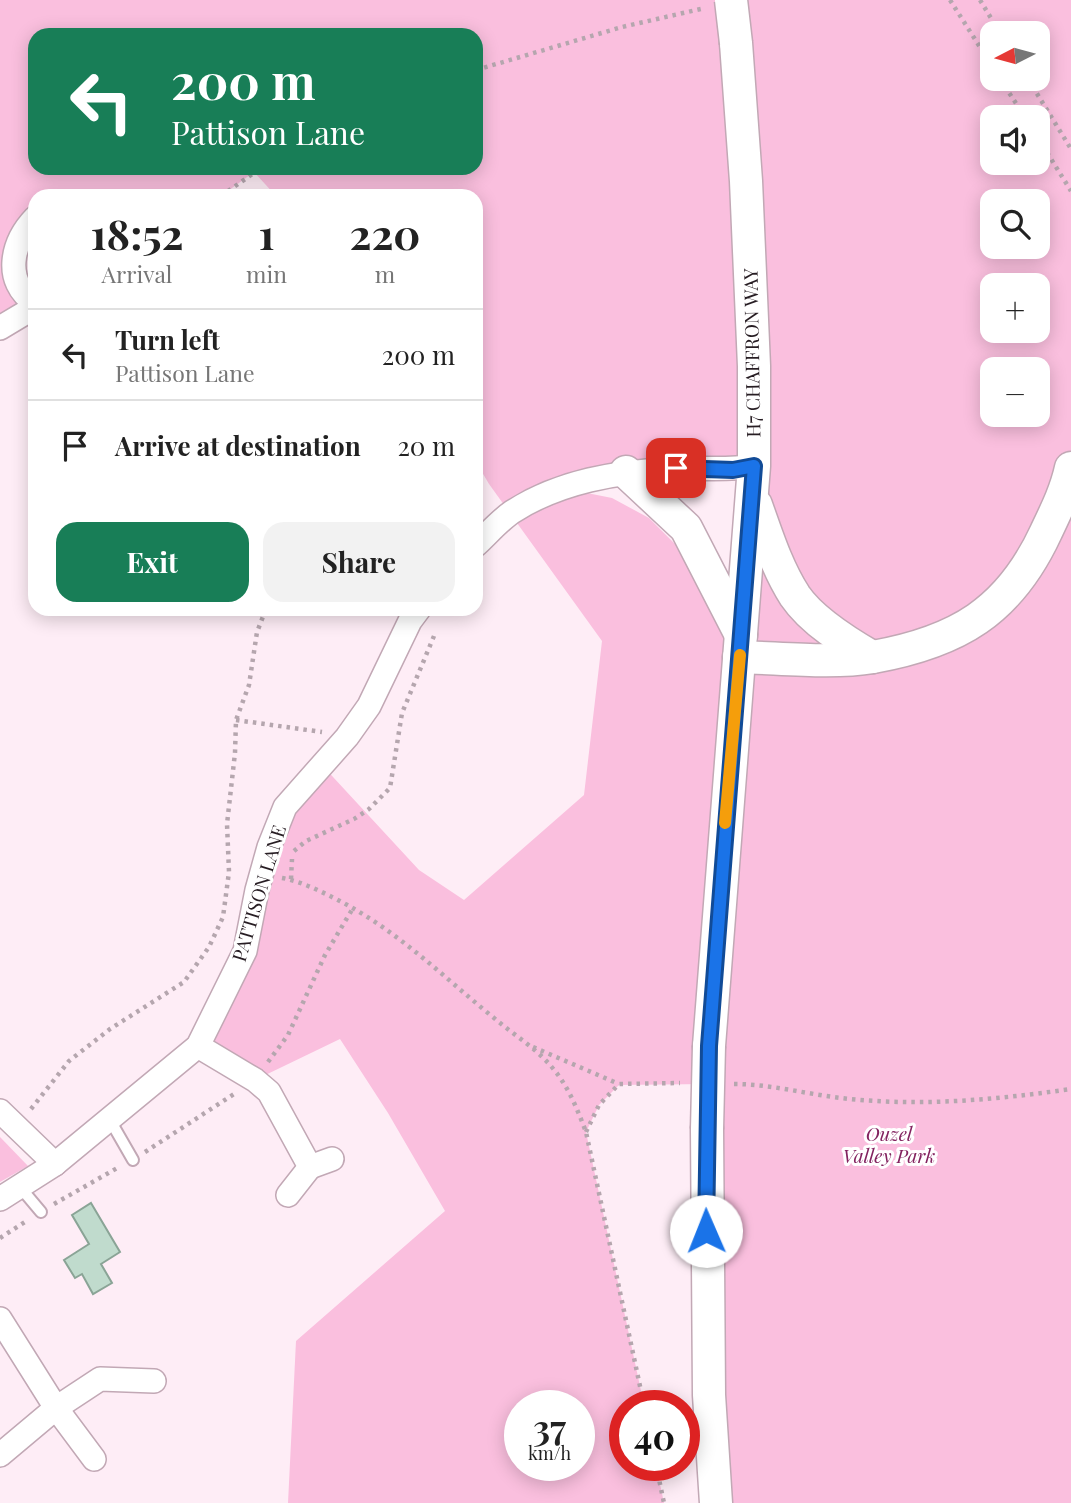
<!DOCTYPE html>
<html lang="en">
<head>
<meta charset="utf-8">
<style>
  body { margin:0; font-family:"Playfair Display",serif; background:#f2f2f2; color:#222; height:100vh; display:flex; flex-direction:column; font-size:26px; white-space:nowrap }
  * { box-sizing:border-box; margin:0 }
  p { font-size:23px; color:#767676 }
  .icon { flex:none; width:38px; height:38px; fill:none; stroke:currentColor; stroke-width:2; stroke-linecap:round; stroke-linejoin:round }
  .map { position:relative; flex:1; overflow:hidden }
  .drawer { position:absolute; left:28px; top:189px; width:455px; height:427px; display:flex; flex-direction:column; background:#fff; border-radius:21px; box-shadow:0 4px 18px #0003 }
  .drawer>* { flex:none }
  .banner { position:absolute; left:28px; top:28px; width:455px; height:147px; border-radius:21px; box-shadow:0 4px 18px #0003; background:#187e57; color:#fff; overflow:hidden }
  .needle { width:46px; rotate:264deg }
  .buttons { position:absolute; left:980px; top:21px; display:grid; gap:14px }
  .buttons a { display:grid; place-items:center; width:70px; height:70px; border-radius:14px; background:#fff; box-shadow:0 4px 18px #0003; font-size:35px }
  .speed { position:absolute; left:504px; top:1390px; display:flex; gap:14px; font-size:35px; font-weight:700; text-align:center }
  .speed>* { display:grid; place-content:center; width:91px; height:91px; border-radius:50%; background:#fff; box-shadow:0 4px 18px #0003; line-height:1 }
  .speed small { font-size:18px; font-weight:400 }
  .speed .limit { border:10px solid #d22; background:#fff; color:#111 }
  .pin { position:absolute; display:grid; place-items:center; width:60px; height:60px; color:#fff; margin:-30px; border-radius:14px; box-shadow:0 4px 10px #0006 }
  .me { position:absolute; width:77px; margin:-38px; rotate:359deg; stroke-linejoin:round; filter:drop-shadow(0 0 5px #0008) }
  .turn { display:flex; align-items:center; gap:24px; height:147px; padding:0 28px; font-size:32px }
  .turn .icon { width:91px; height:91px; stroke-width:2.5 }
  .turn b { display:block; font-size:49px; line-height:60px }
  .eta { display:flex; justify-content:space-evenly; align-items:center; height:119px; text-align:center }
  .eta b { font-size:42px; font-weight:700; line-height:49px }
  .cta { display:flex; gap:14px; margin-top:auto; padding:14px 28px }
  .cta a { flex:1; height:80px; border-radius:21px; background:#187e57; color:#fff; font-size:28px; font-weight:700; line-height:80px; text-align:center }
  .cta a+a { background:#f2f2f2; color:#222 }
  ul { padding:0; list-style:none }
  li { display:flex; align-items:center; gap:21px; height:91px; padding:0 28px; border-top:2px solid #e0e0e0 }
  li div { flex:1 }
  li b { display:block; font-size:26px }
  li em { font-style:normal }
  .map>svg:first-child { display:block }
  .green { fill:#fabfde; fill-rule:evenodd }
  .building { fill:#c0dbcd; stroke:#8aa496; stroke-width:2 }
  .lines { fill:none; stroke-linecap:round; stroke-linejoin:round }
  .lane-casing { stroke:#c2a8b5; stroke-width:14 }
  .street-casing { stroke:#c2a8b5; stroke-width:26 }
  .secondary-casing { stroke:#c2a8b5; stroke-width:35 }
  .path { stroke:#b5a6ae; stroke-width:4.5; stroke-dasharray:3.5 5; stroke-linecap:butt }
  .lane { stroke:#fff; stroke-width:10 }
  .street { stroke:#fff; stroke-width:23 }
  .secondary { stroke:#fff; stroke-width:32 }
  .secondary-bridge-casing { stroke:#c2a8b5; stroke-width:35; stroke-linecap:butt }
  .secondary-bridge { stroke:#fff; stroke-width:32 }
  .route-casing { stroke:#114b97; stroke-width:18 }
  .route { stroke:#1a73e8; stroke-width:12 }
  .slow { stroke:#f59e0b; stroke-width:12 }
  .labels { text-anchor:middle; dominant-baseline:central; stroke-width:6; stroke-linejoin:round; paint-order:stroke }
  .street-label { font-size:19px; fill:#271d23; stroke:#fff }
  .park-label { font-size:19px; font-style:italic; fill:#832360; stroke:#fff }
</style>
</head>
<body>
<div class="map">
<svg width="1071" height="1503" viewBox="0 0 1071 1503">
  <rect width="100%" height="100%" fill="#feedf6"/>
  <g class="green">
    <path d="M 0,0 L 1071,0 L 1071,1503 L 716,1503 L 708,1084 L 619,1085 L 599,1105 L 586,1132 L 644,1405 L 625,1405 L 625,1465 L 656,1465 L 664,1503 L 288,1503 L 296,1341 L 445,1211 L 388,1113 L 340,1039 L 255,1080 L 198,1046 L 245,951 L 269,847 L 321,764 L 419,870 L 464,900 L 584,795 L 602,641 L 489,484 L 476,462 L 476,196 L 276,196 L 254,172 L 221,196 L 35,196 L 35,218 L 17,241 L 31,301 L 0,328 ZM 992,33 L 1038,33 L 1038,79 L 992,79 ZM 35,35 L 476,35 L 476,168 L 35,168 ZM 992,117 L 1038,117 L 1038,163 L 992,163 ZM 992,201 L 1038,201 L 1038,247 L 992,247 ZM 992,285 L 1038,285 L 1038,331 L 992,331 ZM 992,369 L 1038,369 L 1038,415 L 992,415 ZM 753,466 L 739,656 L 683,552 L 649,518 L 612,498 L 562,488 ZM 520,1405 L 579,1405 L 579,1465 L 520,1465 Z"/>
    <path d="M 0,1137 L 28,1166 L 0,1182 Z"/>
  </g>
  <path class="building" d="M 91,1203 L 120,1252 L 101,1264 L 112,1283 L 93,1294 L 82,1274 L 75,1278 L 64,1260 L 89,1244 L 72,1215 Z"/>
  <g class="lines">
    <g class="lane-casing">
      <g id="lane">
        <path d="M 110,1120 L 133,1160"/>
        <path d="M 20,1187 L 41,1212"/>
      </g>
    </g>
    <g class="street-casing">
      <g id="street">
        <path d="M 35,218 C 12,242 2,281 35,303"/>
        <path d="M 0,328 L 35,307"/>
        <path d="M 476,545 C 488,534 499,521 512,512 C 560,481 617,472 672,469 C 700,467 726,471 754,466"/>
        <path d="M 198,1046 L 255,1080 L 269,1092 L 310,1167 L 288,1195"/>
        <path d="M 0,1111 L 55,1164"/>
        <path d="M 310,1167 L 332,1159"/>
        <path d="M 0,1199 L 55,1164 L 198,1046 L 245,951 L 257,890 L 269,847 L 285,807 L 347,737 L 369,706 L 410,621 L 419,609"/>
        <path d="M 0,1319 L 56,1408 L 100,1379 L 154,1381"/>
        <path d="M 0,1455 L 56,1408 L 94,1459"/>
      </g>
    </g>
    <g class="secondary-casing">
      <g id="secondary">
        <path d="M 626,472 L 686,528 L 741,635"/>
        <path d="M 756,505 C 767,536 777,568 795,596 C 812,621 846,642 872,657"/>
        <path d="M 739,657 C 781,658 832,664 873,657 C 957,642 1009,612 1046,532 C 1056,511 1066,491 1071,468"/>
        <path d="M 709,1046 L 754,466 L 754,366 L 746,181 L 736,43"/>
        <path d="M 707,1129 L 709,1395 L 716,1503"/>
      </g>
    </g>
    <g class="path">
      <path d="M 950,0 L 992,66"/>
      <path d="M 980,0 L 1000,33"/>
      <path d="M 476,70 L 622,27 L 705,8"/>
      <path d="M 1000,79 L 1025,117"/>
      <path d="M 1028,79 L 1071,149"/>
      <path d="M 1038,138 L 1071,191"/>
      <path d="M 221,196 L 261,168"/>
      <path d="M 236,720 L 322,732"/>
      <path d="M 294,851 L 306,841 L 354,819 L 369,809 L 390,788 L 402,713 L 434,636"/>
      <path d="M 282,878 C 299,881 316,889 332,897 C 395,928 440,974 494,1018 C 515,1036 538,1049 555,1071 C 569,1088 578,1111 586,1132 L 644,1405"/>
      <path d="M 291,879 L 292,859"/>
      <path d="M 533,1047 L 619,1084"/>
      <path d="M 268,1062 L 288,1035 L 325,955 L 353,908"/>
      <path d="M 734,1084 C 770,1084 806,1094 841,1098 C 918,1107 994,1100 1071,1089"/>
      <path d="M 31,1109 L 69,1061 L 110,1029 L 184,982 L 209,947 L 223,917 L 229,872 L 227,824 L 235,753 L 236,720 L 249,685 L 257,632 L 266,609"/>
      <path d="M 586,1132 L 599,1105 L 619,1084 L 680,1083"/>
      <path d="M 145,1152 L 234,1094"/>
      <path d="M 54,1204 L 119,1167"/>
      <path d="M 0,1238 L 28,1220"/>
      <path d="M 656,1465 L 664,1503"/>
    </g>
    <use href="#lane" class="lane"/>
    <use href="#street" class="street"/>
    <use href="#secondary" class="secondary"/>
    <g class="secondary-bridge-casing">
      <g id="secondary-bridge">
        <path d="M 731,0 L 736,43"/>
        <path d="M 707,1129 L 709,1046"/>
      </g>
    </g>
    <use href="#secondary-bridge" class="secondary-bridge"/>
  </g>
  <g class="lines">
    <g class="route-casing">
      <path id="route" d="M 676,468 L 733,470 L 754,466 L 709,1046 L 706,1231"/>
    </g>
    <use href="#route" class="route"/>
    <path class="slow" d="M 725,823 L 740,655"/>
  </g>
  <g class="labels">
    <g class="street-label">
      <text transform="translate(751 353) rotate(-91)">H7 CHAFFRON WAY</text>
      <text transform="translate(258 893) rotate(-73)">PATTISON LANE</text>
    </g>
    <g class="park-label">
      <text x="889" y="1133">Ouzel<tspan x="889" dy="22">Valley Park</tspan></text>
    </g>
  </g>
</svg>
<div class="buttons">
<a><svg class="needle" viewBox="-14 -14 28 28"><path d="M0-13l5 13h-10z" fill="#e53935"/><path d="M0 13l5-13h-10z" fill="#767676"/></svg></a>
<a><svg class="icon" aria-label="sound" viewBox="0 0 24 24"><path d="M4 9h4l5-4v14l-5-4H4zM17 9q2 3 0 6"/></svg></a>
<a><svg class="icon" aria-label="search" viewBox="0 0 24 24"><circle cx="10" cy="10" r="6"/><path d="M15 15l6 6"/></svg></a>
<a>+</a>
<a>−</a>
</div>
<div class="speed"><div>37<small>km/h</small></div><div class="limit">40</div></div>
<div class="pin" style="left:676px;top:468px;background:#d93025"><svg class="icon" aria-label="arrive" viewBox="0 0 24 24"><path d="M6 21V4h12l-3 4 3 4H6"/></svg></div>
<svg class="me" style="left:706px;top:1231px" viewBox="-20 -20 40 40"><circle r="19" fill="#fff"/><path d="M0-13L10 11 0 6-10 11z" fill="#1a73e8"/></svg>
<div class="banner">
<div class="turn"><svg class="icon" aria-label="left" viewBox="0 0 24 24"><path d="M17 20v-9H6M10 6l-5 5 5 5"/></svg><div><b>200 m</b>Pattison Lane</div></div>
</div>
<section class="drawer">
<div class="eta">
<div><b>18:52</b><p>Arrival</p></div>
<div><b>1</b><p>min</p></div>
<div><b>220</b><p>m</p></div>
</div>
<ul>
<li><svg class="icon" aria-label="left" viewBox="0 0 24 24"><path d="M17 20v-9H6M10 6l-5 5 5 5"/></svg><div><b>Turn left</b><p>Pattison Lane</p></div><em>200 m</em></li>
<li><svg class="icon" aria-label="arrive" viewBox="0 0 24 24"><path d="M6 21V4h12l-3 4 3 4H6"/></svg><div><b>Arrive at destination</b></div><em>20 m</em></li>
</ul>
<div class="cta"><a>Exit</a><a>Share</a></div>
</section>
</div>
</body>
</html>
